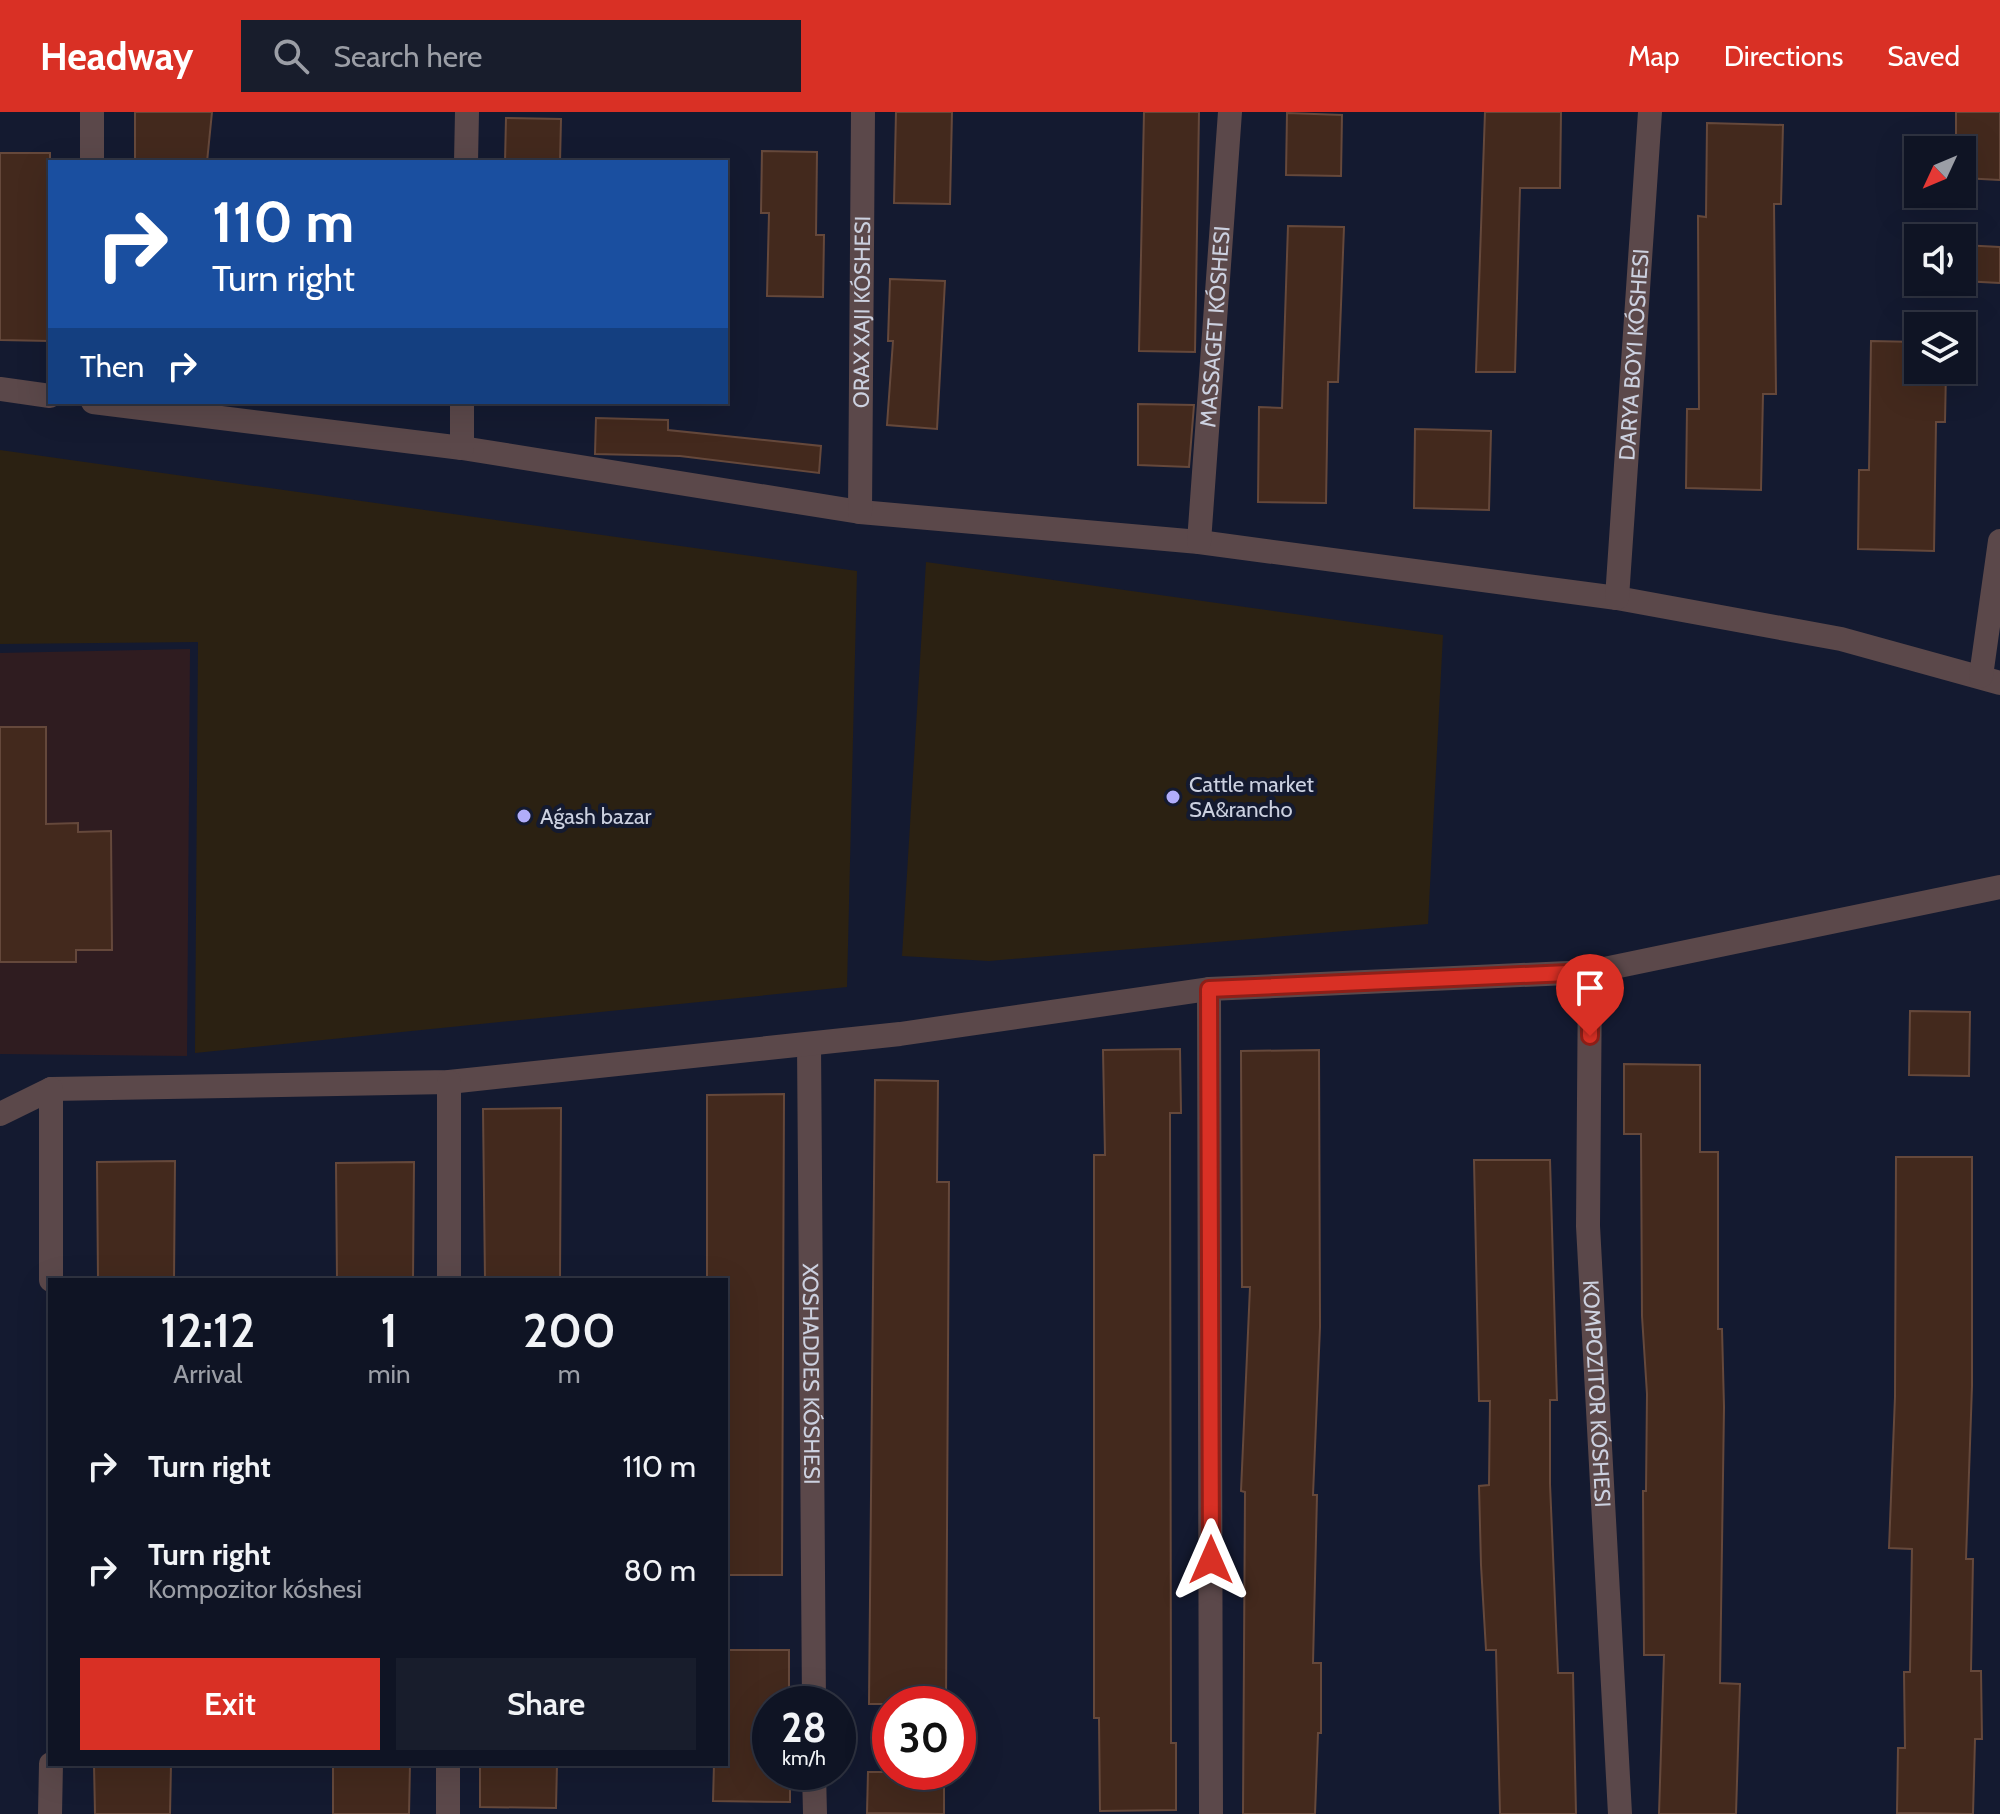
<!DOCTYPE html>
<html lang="en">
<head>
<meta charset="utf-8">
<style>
  body { margin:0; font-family:Cabin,sans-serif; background:#181d2c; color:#f1f3f6; height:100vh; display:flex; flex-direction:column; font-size:30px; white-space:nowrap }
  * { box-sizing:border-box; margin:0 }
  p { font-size:26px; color:#9b9ea6 }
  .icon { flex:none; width:44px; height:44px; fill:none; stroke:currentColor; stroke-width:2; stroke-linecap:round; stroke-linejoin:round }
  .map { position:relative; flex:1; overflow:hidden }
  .panel { position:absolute; left:48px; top:1166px; width:680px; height:488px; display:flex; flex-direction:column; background:#0f1424; border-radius:0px; box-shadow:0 8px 32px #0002,0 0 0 2px #2f3341 }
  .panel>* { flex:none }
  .guide { position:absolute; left:48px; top:48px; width:680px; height:244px; border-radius:0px; box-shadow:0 8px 32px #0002,0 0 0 2px #2f3341; background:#1a4fa0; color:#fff; overflow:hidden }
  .needle { width:52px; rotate:226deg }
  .buttons { position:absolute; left:1904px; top:24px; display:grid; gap:16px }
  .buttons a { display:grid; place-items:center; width:72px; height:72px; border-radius:0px; background:#0f1424; box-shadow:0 8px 32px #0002,0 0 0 2px #2f3341; font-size:40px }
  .speed { position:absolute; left:752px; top:1574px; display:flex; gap:16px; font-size:40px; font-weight:700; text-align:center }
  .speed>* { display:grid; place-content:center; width:104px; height:104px; border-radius:50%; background:#0f1424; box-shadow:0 8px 32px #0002,0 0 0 2px #2f3341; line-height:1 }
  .speed small { font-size:20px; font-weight:400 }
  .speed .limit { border:12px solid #d22; background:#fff; color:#111 }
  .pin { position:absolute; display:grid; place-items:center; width:68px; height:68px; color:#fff; margin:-82px -34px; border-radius:50% 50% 50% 0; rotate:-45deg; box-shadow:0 0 8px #0007 }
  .pin .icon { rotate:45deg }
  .me { position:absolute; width:88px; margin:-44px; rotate:0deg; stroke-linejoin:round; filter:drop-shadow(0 0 6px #0008) }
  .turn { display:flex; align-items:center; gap:28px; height:168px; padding:0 32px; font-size:36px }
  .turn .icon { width:104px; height:104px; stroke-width:2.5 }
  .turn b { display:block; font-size:56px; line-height:68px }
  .then { display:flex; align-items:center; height:76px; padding:0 32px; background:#0003; gap:16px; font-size:30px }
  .eta { display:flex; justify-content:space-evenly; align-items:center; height:136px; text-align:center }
  .eta b { font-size:48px; font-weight:600; line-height:56px }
  .action { display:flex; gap:16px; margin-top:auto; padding:16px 32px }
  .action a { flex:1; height:92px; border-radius:0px; background:#d93025; color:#fff; font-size:32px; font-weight:600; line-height:92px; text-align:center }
  .action a+a { background:#181d2c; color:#f1f3f6 }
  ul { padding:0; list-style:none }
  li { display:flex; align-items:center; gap:24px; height:104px; padding:0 32px }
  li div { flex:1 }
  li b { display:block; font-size:30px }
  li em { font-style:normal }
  header { display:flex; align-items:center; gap:48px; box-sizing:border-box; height:112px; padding:0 40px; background:#d93025; color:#fff }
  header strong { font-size:38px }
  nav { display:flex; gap:44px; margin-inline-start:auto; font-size:28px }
  .search { width:560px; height:72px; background:#181d2c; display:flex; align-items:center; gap:20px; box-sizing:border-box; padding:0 28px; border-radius:0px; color:#9b9ea6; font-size:30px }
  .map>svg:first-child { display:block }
  .commercial { fill:#2b2112 }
  .education { fill:#2f1c20 }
  .building { fill:#43291d; stroke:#65483b; stroke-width:2 }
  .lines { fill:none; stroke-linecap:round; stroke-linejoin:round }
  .street { stroke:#5b484a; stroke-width:24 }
  .route-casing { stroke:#8d1f18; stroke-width:20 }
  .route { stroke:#d93025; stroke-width:14 }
  .poi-dot { fill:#b1adfa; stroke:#141a30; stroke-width:3 }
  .labels { text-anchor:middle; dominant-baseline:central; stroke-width:8; stroke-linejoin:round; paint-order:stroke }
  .street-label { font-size:22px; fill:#ccd1e0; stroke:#141a30 }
  .poi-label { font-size:22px; fill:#ccd1e0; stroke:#141a30; text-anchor:start }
</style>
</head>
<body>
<header>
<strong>Headway</strong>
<div class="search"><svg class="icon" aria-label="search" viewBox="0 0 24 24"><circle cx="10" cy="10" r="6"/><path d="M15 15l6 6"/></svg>Search here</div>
<nav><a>Map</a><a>Directions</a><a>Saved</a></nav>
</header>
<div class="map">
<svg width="2000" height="1702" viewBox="0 0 2000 1702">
  <rect width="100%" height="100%" fill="#141a30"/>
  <g class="commercial">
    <path d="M 0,338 L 857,459 L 847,875 L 195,941 L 198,530 L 0,532 Z"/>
    <path d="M 926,450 L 1443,523 L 1428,812 L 989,849 L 902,844 Z"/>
  </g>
  <path class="education" d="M 190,537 L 187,944 L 0,942 L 0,541 Z"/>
  <g class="building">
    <path d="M 135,0 L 212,0 L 207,50 L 135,50 Z"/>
    <path d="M 896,0 L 952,0 L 950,92 L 894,91 Z"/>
    <path d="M 1144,0 L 1199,0 L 1195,240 L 1139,239 Z"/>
    <path d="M 1485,0 L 1561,0 L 1560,76 L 1520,76 L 1515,260 L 1476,260 Z"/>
    <path d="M 1956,0 L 2000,0 L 2000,68 L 1963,66 L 1965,26 L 1956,26 Z"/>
    <path d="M 1287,1 L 1342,3 L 1341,64 L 1286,63 Z"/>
    <path d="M 506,6 L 561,7 L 560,50 L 505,50 Z"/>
    <path d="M 1707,11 L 1783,13 L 1781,92 L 1774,92 L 1776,282 L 1763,282 L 1761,378 L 1686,376 L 1687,297 L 1699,297 L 1698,104 L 1706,105 Z"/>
    <path d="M 762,39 L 817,40 L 816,123 L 824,123 L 823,185 L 767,184 L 769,101 L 761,101 Z"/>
    <path d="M 0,41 L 50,41 L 50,229 L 0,228 Z"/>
    <path d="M 1288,114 L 1344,115 L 1338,270 L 1328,270 L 1326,391 L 1258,390 L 1259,295 L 1282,296 Z"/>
    <path d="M 1962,133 L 2000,135 L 2000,171 L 1962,169 Z"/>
    <path d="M 890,167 L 945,169 L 937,317 L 887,313 L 893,229 L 888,229 Z"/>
    <path d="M 1871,229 L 1918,230 L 1918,258 L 1946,258 L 1945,310 L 1936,310 L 1934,439 L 1858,437 L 1859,358 L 1869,358 Z"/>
    <path d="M 1138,292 L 1194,293 L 1189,355 L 1138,353 Z"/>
    <path d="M 596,306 L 668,308 L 668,318 L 821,334 L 819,361 L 680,344 L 595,342 Z"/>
    <path d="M 1415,317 L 1491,319 L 1489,398 L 1414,396 Z"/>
    <path d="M 0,615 L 46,615 L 46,712 L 78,711 L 78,720 L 111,719 L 112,838 L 76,838 L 76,850 L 0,850 Z"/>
    <path d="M 1910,899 L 1970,900 L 1969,964 L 1909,963 Z"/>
    <path d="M 1180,937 L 1181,1001 L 1170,1001 L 1171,1631 L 1176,1631 L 1176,1698 L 1100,1699 L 1099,1606 L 1094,1606 L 1094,1043 L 1105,1043 L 1103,938 Z"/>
    <path d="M 1319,938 L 1320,1215 L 1313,1383 L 1317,1383 L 1313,1551 L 1321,1551 L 1321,1621 L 1318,1621 L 1315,1702 L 1243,1702 L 1245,1380 L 1241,1379 L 1250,1175 L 1242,1175 L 1241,939 Z"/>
    <path d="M 1624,952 L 1700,953 L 1700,1040 L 1718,1040 L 1718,1217 L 1722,1217 L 1724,1295 L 1720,1571 L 1740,1572 L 1736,1702 L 1659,1702 L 1664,1543 L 1644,1543 L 1643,1379 L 1646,1379 L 1647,1282 L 1642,1204 L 1641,1022 L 1624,1022 Z"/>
    <path d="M 875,968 L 938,969 L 937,1070 L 949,1070 L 946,1592 L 869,1592 Z"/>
    <path d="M 784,982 L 782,1463 L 726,1463 L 726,1168 L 707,1168 L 707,983 Z"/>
    <path d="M 561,996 L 560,1168 L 485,1168 L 483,997 Z"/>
    <path d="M 1896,1045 L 1972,1045 L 1972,1274 L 1966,1447 L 1973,1447 L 1971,1559 L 1981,1559 L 1982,1627 L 1975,1627 L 1973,1702 L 1897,1701 L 1898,1636 L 1905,1636 L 1904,1560 L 1910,1560 L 1912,1437 L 1889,1436 L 1895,1285 Z"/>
    <path d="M 1474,1048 L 1550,1048 L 1557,1288 L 1550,1288 L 1550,1372 L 1558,1561 L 1573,1561 L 1576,1702 L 1500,1702 L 1496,1538 L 1486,1538 L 1481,1453 L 1479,1374 L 1489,1373 L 1490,1289 L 1479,1289 Z"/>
    <path d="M 175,1049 L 174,1168 L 98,1168 L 97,1050 Z"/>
    <path d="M 414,1050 L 413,1168 L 337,1168 L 336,1051 Z"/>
    <path d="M 726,1538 L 789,1538 L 789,1592 L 770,1592 L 770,1660 L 790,1660 L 790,1690 L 713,1689 L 714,1652 L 726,1652 Z"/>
    <path d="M 94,1652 L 171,1652 L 170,1702 L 95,1702 Z"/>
    <path d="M 333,1652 L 410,1652 L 409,1702 L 333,1702 Z"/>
    <path d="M 480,1652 L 557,1652 L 556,1696 L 480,1695 Z"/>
    <path d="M 868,1660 L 944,1660 L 944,1702 L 867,1701 Z"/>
  </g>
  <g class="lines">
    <g class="street">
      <path d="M 92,50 L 92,0"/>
      <path d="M 466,50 L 467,0"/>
      <path d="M 0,277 L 50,284"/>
      <path d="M 93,290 L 462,336 L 860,400 L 1199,430 L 1617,486 L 1841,527 L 2000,571"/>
      <path d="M 462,336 L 462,290"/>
      <path id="s1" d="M 860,400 L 863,0"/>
      <path id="s2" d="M 1199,430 L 1230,0"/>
      <path id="s3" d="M 1617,486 L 1650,0"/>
      <path d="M 1981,564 L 2000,429"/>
      <path id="s4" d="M 1590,860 L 1588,1114 L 1620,1702"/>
      <path d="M 1209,877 L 1211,1702"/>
      <path id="s5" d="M 809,932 L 814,1592"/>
      <path d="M 0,1002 L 51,977 L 449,970 L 900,922 L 1209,877 L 1590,860 L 2000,775"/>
      <path d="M 51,1168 L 51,977"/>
      <path d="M 449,1168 L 449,970"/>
      <path d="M 814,1660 L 815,1702"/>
      <path d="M 50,1702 L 51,1652"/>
      <path d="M 448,1702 L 448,1652"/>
    </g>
  </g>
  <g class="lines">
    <g class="route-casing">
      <path id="route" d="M 1211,1448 L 1209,877 L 1590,860 L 1590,924"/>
    </g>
    <use href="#route" class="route"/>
  </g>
  <g class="poi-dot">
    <circle cx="1173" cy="685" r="8"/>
    <circle cx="524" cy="704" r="8"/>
  </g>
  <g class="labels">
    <g class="street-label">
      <text stroke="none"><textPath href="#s1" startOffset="200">ORAX XAJI KÓSHESI</textPath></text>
      <text stroke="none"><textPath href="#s2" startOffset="216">MASSAGET KÓSHESI</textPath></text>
      <text stroke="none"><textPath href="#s3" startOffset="244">DARYA BOYI KÓSHESI</textPath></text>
      <text stroke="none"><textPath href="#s5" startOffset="330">XOSHADDES KÓSHESI</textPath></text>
      <text stroke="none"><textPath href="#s4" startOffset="422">KOMPOZITOR KÓSHESI</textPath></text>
    </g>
    <g class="poi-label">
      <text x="1189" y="672">Cattle market<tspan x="1189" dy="25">SA&amp;rancho</tspan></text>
      <text x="540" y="704">Aǵash bazar</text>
    </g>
  </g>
</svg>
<div class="buttons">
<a><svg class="needle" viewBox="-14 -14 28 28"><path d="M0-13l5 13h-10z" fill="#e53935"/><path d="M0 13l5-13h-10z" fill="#9b9ea6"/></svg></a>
<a><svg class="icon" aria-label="sound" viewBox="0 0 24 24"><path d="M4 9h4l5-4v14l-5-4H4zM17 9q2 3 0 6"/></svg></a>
<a><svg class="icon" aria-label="layers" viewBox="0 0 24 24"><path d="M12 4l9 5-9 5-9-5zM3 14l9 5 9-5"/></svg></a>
</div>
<div class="speed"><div>28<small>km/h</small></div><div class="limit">30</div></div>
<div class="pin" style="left:1590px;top:924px;background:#d93025"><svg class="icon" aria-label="arrive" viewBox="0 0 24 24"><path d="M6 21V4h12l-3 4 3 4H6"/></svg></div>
<svg class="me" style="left:1211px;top:1448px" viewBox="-20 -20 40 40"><path d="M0-17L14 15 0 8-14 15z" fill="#d93025" stroke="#fff" stroke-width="4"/></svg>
<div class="guide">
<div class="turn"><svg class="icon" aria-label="right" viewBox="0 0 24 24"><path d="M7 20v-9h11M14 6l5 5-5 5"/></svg><div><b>110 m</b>Turn right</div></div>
<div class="then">Then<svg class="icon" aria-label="right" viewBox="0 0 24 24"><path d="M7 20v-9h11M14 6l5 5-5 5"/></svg></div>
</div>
<section class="panel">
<div class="eta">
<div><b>12:12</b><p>Arrival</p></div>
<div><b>1</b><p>min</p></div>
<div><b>200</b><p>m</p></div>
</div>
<ul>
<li><svg class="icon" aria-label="right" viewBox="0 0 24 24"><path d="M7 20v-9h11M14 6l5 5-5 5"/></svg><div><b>Turn right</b></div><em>110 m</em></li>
<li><svg class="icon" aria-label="right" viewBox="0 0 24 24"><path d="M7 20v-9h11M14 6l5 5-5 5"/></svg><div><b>Turn right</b><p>Kompozitor kóshesi</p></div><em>80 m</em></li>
</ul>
<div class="action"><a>Exit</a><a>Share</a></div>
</section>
</div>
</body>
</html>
